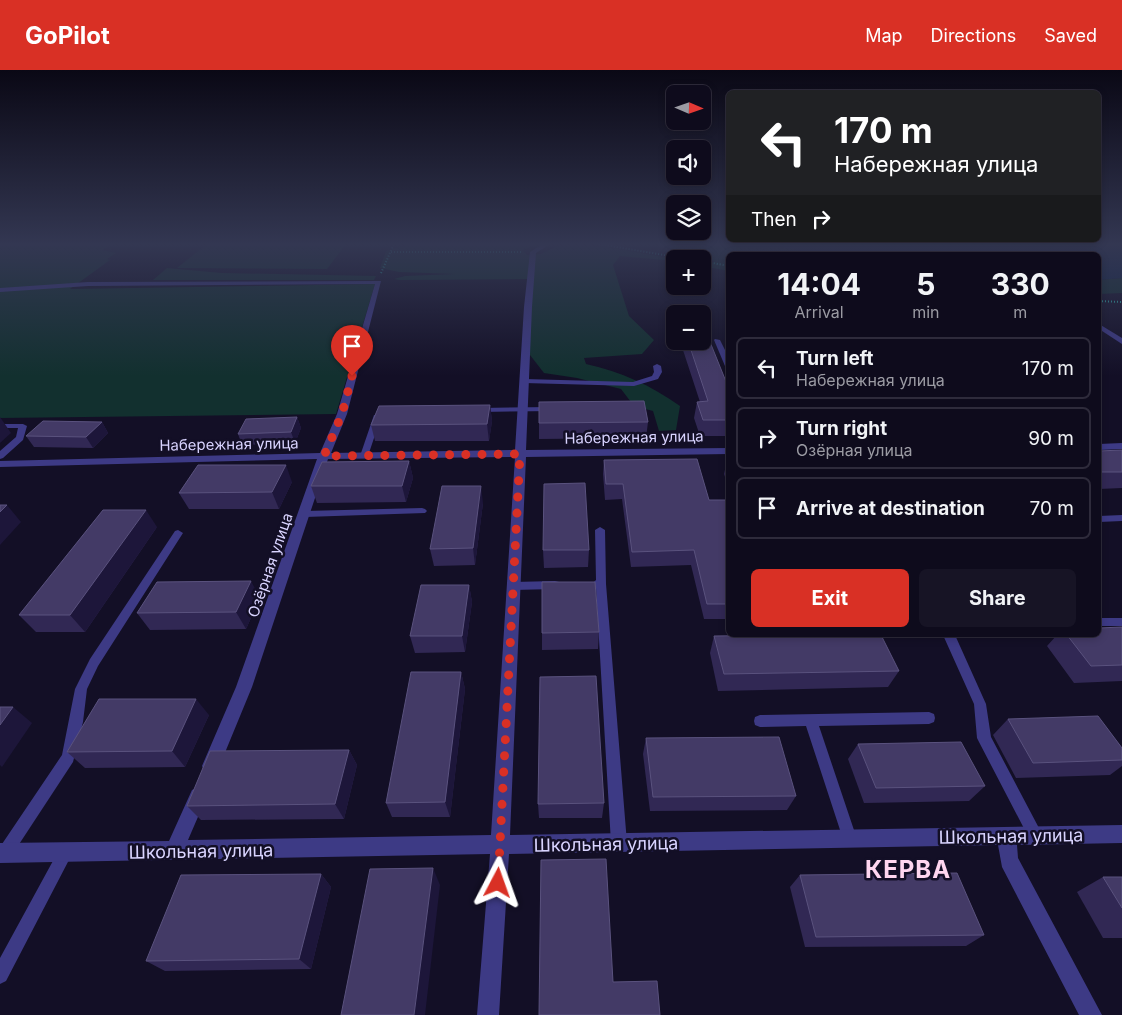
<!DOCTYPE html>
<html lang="en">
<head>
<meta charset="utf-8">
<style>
  body { margin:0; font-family:Inter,sans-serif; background:#171425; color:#f1f3f6; height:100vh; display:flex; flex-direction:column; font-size:19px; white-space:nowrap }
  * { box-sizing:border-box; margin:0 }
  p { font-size:16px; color:#9b9ba3 }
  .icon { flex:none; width:28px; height:28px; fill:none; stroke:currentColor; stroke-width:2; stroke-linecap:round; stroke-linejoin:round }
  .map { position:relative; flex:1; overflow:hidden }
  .panel { position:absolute; left:726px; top:182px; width:375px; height:385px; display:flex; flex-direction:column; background:#0e0b1c; border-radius:8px; box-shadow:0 2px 8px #0003,0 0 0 1px #2e2b3b }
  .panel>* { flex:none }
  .banner { position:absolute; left:726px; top:20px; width:375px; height:152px; border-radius:8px; box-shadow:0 2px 8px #0003,0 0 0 1px #2e2b3b; background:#202124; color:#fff; overflow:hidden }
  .needle { width:32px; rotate:92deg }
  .fabs { position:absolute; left:666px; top:15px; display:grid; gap:10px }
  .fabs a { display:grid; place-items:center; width:45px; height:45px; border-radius:8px; background:#0e0b1c; box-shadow:0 2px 8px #0003,0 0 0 1px #2e2b3b; font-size:25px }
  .pin { position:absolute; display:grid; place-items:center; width:42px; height:42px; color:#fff; margin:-51px -21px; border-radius:50% 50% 50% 0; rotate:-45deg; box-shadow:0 0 5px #0007 }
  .pin .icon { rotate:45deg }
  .me { position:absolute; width:55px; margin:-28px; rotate:4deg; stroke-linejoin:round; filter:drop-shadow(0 0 4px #0008) }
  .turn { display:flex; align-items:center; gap:18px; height:105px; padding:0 25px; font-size:22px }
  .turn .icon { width:65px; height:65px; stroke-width:2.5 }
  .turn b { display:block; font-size:35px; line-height:42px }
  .then { display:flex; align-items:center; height:48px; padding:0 25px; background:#0003; gap:10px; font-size:19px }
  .eta { display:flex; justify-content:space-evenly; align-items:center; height:85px; text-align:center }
  .eta b { font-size:30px; font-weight:700; line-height:35px }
  .cta { display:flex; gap:10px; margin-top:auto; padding:10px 25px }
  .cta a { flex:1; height:58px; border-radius:8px; background:#d93025; color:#fff; font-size:20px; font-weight:700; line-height:58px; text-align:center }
  .cta a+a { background:#171425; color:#f1f3f6 }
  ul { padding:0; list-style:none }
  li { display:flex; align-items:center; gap:15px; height:62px; margin:0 10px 8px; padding:0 15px; border:2px solid #2e2b3b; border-radius:8px }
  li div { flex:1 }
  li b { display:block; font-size:19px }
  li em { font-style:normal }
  header { display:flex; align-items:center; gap:30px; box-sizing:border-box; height:70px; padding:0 25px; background:#d93025; color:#fff }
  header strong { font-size:24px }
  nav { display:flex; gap:28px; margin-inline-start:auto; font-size:18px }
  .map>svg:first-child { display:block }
  .green { fill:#12302f }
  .water { fill:#0c2248 }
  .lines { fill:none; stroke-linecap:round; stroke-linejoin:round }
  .path { stroke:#2fb8b0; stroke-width:2; stroke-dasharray:1 2; stroke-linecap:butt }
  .service { fill:#3d3a85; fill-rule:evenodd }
  .minor { fill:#3d3a85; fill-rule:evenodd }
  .wall { fill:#312854 }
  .shaded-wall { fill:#1d163a }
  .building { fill:#433a66; stroke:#5a527e }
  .route { stroke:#d93025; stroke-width:9; stroke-dasharray:0 16.2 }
  .labels { text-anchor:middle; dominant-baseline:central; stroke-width:5; stroke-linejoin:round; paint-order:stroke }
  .street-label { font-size:15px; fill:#d9d4ff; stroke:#130f26 }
  .near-street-label { font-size:18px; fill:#d9d4ff; stroke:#130f26 }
  .near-district-label { font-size:24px; font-weight:bold; letter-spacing:1px; fill:#ffd6f0; stroke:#130f26 }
</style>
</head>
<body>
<header>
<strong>GoPilot</strong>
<nav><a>Map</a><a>Directions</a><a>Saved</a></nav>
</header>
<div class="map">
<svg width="1122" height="945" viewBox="0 0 1122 945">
  <rect width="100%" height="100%" fill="#130f26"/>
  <g class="green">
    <path d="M 0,174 L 113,174 L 102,180 L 116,183 L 107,189 L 110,190 L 70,219 L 375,214 L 336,344 L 0,348 Z"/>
    <path d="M 207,174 L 346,174 L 327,199 L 177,198 Z"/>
    <path d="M 411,174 L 538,174 L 523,180 L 527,185 L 541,184 L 557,176 L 579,175 L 607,177 L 675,189 L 675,191 L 620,186 L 613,195 L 629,246 L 654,270 L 642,284 L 584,288 L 586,294 C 622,302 650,315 680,336 L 676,360 L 659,361 L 653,341 L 634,336 L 621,319 L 577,308 L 544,303 L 523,276 L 528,209 L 400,210 L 394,209 L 405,206 L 455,204 L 399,202 L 380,198 L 386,181 Z"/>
    <path d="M 666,174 L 764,174 L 824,185 L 729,185 L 729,201 L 707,197 L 714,191 L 671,179 Z"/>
    <path d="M 167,198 L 222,203 L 376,206 L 374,210 L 153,210 Z"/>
    <path d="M 1122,208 L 1122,223 L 1099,224 L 1099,210 Z"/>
  </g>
  <path class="water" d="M 764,174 L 1122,174 L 1122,208 L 1099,210 L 1099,185 L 824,185 Z"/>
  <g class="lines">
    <g class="path">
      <path d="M 599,174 L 688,189"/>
      <path d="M 391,182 L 522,182"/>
      <path d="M 702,191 L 729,196"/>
      <path d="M 381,203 L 394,174"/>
      <path d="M 1099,231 L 1122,232"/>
    </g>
    <g class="service">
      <path d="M 715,269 L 720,270 L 729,288 L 729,298 L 725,296 L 714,270 Z"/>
      <path d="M 657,294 L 661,296 L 662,302 L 658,309 L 634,316 L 524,313 L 520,311 L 524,309 L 633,312 L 652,306 L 654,302 L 653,296 Z"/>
      <path d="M 552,337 L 555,337 L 555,341 L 479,342 L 475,340 L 479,338 Z"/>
      <path d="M 374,345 L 377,345 L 381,347 L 368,386 L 367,388 L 361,388 L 360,386 Z"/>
      <path d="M 0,354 L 23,354 L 27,356 L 23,370 L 3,388 L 0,389 L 0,381 L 16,367 L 18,358 L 0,358 Z"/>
      <path d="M 422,438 L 425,439 L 427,441 L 425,443 L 305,447 L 300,444 L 305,441 Z"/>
      <path d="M 1122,445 L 1122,451 L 1099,452 L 1099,446 Z"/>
      <path d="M 600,457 L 605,460 L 606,514 L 627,773 L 624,778 L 619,781 L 614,778 L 611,773 L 596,518 L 592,514 L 596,510 L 595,460 Z"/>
      <path d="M 178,460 L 183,463 L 98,596 L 87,619 L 83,652 L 73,692 L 10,788 L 5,791 L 0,789 L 0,777 L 62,685 L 75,619 L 90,589 L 175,461 Z"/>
      <path d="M 555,511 L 559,512 L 560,515 L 559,518 L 555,519 L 513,520 L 509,519 L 508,516 L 509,513 L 513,512 Z"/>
      <rect x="1099" y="548" width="23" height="8"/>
      <path d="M 943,565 L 955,565 L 986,634 L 991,667 L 1040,760 L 1042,765 L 1040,770 L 1035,772 L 1030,770 L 979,672 L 977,668 L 974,634 Z"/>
      <path d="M 929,642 L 934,644 L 935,648 L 934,652 L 929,654 L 819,656 L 857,769 L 855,774 L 850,776 L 845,774 L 843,769 L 806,656 L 760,657 L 755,655 L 754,651 L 755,647 L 760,645 Z"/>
      <path d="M 65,775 L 70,778 L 73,783 L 70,788 L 6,911 L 0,914 L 0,888 L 60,778 Z"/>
    </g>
    <g class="minor">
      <path d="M 543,174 L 550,174 L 536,183 L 532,237 L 526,380 L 729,378 L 729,384 L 526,387 L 510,765 L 1122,755 L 1122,773 L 1017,775 L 1018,788 L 1102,945 L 1079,945 L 1002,797 L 998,775 L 509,784 L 499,945 L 477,945 L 490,784 L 0,793 L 0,773 L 169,771 L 192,720 L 198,717 L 204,720 L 207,726 L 188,770 L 491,765 L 515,387 L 328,389 L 252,617 L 217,702 L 211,704 L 205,702 L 202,696 L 236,617 L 317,389 L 0,397 L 0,391 L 320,383 L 337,344 L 375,214 L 88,216 L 0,222 L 0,218 L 88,212 L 381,211 L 347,344 L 331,383 L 515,380 L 524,237 L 530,182 Z"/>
      <path d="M 1099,254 L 1122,268 L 1122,274 L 1099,259 Z"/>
      <path d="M 1122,373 L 1122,379 L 1099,380 L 1099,374 Z"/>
    </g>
  </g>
  <g class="wall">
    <path d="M 683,271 L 702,271 L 729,319 L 729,366 L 700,366 L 694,348 L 697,332 L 700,332 L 682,277 Z"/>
    <path d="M 490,335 L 492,351 L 489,371 L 375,371 L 371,355 Z"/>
    <path d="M 297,347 L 301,358 L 295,373 L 242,375 L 238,364 Z"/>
    <path d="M 102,352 L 108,363 L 93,378 L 34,377 L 26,366 Z"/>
    <path d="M 648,352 L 646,368 L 539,369 L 539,353 Z"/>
    <path d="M 1122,380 L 1122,418 L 1099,419 L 1099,381 Z"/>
    <path d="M 728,387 L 729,387 L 729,418 L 724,404 Z"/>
    <path d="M 604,390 L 709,430 L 729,430 L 729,549 L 704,549 L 691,495 L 631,497 L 622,429 L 605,430 L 603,404 Z"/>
    <path d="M 409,391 L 413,408 L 406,432 L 317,433 L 311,416 Z"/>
    <path d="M 292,412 L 279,439 L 189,439 L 179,423 Z"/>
    <path d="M 483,433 L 475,495 L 434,496 L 430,479 Z"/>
    <path d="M 157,457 L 85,562 L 36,562 L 19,545 Z"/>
    <path d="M 543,480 L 589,480 L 588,497 L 544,498 Z"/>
    <path d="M 469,515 L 472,532 L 465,582 L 415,583 L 410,566 Z"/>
    <path d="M 260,528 L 246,559 L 150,560 L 137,543 Z"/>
    <path d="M 1122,557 L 1122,611 L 1074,613 L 1047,576 L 1057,565 L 1099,565 Z"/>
    <path d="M 599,562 L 598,579 L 542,580 L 542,563 Z"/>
    <path d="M 714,566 L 899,601 L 888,617 L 718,621 L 710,583 Z"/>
    <path d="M 461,602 L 465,619 L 450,747 L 392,747 L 386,733 Z"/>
    <path d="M 209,645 L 185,697 L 85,698 L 67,682 Z"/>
    <path d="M 1008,649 L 1122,678 L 1122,696 L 1110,705 L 1016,708 L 993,665 Z"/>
    <path d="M 646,668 L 796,726 L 787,740 L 650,741 L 643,684 Z"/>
    <path d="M 858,674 L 985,716 L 969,731 L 864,733 L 848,689 Z"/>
    <path d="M 349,680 L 357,695 L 344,749 L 201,750 L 187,736 Z"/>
    <path d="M 604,733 L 602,748 L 539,748 L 538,734 Z"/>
    <path d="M 321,804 L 331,817 L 311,899 L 165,901 L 146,891 Z"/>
    <path d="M 800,805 L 984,865 L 966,876 L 805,877 L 790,817 Z"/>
    <path d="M 1103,807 L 1122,807 L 1122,868 L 1103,868 L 1077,822 Z"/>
  </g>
  <g class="shaded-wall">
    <path d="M 490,335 L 492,351 L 489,371 L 487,354 Z"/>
    <path d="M 0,347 L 11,363 L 0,373 Z"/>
    <path d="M 297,347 L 301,358 L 295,373 L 291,362 Z"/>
    <path d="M 102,352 L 108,363 L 93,378 L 86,367 Z"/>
    <path d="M 409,391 L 413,408 L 406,432 L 402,416 Z"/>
    <path d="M 286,395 L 292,412 L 279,439 L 272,422 Z"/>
    <path d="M 481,416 L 483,433 L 475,495 L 473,478 Z"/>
    <path d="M 7,435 L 21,452 L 0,475 L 0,442 Z"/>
    <path d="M 146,440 L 157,457 L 85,562 L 70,545 Z"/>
    <path d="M 251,511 L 260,528 L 246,559 L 236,542 Z"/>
    <path d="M 469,515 L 472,532 L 465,582 L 462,566 Z"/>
    <path d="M 461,602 L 465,619 L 450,747 L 445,732 Z"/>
    <path d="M 196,629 L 209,645 L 185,697 L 172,681 Z"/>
    <path d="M 13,637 L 32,653 L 2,697 L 0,695 L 0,655 Z"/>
    <path d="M 349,680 L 357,695 L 344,749 L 335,734 Z"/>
    <path d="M 433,798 L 440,815 L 425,945 L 414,945 Z"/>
    <path d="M 321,804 L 331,817 L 311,899 L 299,889 Z"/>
  </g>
  <g class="building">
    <path d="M 702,262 L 706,262 L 729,319 L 729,350 L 703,350 L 697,332 L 708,331 L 688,271 L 702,271 Z"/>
    <path d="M 644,331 L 648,352 L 539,353 L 539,332 Z"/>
    <path d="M 490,335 L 487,354 L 371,355 L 379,336 Z"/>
    <path d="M 297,347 L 291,362 L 238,364 L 246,349 Z"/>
    <path d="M 43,351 L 102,352 L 86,367 L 26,366 Z"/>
    <path d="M 1122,380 L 1122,402 L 1099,402 L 1099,381 Z"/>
    <path d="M 697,389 L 709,430 L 729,430 L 729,534 L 707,534 L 694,480 L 632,482 L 623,414 L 606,414 L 604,390 Z"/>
    <path d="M 409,391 L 402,416 L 311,416 L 322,392 Z"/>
    <path d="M 198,395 L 286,395 L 272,422 L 179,423 Z"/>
    <path d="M 585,413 L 589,480 L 543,480 L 544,414 Z"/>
    <path d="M 442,416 L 481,416 L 473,478 L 430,479 Z"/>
    <path d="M 0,435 L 7,435 L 0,442 Z"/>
    <path d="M 103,440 L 146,440 L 70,545 L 19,545 Z"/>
    <path d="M 251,511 L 236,542 L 137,543 L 157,512 Z"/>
    <path d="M 542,512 L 595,512 L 599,562 L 542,563 Z"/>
    <path d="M 421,515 L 469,515 L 462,566 L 410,566 Z"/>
    <path d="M 1122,557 L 1122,595 L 1091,596 L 1067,565 L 1099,565 L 1099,558 Z"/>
    <path d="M 791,565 L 881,565 L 899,601 L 724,604 L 714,566 Z"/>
    <path d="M 411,602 L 461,602 L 445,732 L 386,733 Z"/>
    <path d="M 596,606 L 604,733 L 538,734 L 540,607 Z"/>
    <path d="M 99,629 L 196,629 L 172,681 L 67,682 Z"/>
    <path d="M 0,637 L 13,637 L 0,655 Z"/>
    <path d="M 1098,646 L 1122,678 L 1122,690 L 1033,693 L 1008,649 Z"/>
    <path d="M 779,667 L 796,726 L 653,727 L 646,668 Z"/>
    <path d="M 961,672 L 985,716 L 876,718 L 858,674 Z"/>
    <path d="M 349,680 L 335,734 L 187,736 L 210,681 Z"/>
    <path d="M 606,789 L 613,912 L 657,911 L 660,945 L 539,945 L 541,790 Z"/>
    <path d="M 433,798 L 414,945 L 341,945 L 370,799 Z"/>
    <path d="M 957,803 L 984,865 L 816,867 L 800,805 Z"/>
    <path d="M 321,804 L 299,889 L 146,891 L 181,805 Z"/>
    <path d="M 1103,807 L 1122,807 L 1122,838 Z"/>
  </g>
  <linearGradient id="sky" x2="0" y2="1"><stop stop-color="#0a0815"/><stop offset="0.57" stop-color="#333752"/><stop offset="1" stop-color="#333752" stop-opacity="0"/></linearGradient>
  <rect width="1122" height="306" fill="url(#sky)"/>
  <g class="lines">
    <path class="route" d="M 352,306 L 342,344 L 324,386 L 520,384 L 498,813"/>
  </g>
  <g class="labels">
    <g class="street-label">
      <text transform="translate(634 367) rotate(-1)">Набережная улица</text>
      <text transform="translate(229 374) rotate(-1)">Набережная улица</text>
      <text transform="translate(270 495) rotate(-71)">Озёрная улица</text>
    </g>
    <g class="near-street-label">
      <text transform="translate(1011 766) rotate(-1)">Школьная улица</text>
      <text transform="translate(606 774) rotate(-1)">Школьная улица</text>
      <text transform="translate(201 781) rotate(-1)">Школьная улица</text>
    </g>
    <g class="near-district-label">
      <text x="908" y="799">КЕРВА</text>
    </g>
  </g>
</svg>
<div class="fabs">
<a><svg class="needle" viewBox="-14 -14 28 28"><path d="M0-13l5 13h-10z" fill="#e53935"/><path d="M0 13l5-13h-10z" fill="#9b9ba3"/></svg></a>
<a><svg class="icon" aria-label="sound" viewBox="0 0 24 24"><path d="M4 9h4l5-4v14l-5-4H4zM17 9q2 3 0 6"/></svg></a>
<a><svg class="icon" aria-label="layers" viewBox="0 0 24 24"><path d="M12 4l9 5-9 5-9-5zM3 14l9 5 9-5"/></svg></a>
<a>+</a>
<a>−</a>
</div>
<div class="pin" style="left:352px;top:306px;background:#d93025"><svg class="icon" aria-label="arrive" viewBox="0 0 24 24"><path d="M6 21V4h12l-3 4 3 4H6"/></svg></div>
<svg class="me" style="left:498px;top:813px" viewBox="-20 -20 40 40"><path d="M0-17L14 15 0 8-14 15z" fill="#d93025" stroke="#fff" stroke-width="4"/></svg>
<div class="banner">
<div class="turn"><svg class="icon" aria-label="left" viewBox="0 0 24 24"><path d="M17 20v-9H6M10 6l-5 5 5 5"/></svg><div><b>170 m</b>Набережная улица</div></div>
<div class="then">Then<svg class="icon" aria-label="right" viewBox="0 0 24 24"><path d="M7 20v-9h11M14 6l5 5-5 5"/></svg></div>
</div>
<section class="panel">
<div class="eta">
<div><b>14:04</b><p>Arrival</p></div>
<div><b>5</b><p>min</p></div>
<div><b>330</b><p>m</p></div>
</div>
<ul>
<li><svg class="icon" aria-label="left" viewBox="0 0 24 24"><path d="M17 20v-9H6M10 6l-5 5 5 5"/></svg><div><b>Turn left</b><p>Набережная улица</p></div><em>170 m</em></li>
<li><svg class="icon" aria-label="right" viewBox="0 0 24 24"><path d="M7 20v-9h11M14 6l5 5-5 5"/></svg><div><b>Turn right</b><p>Озёрная улица</p></div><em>90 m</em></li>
<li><svg class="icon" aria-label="arrive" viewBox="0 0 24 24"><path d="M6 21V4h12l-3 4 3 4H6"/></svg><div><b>Arrive at destination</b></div><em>70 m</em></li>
</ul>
<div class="cta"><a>Exit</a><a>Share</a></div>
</section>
</div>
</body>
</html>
